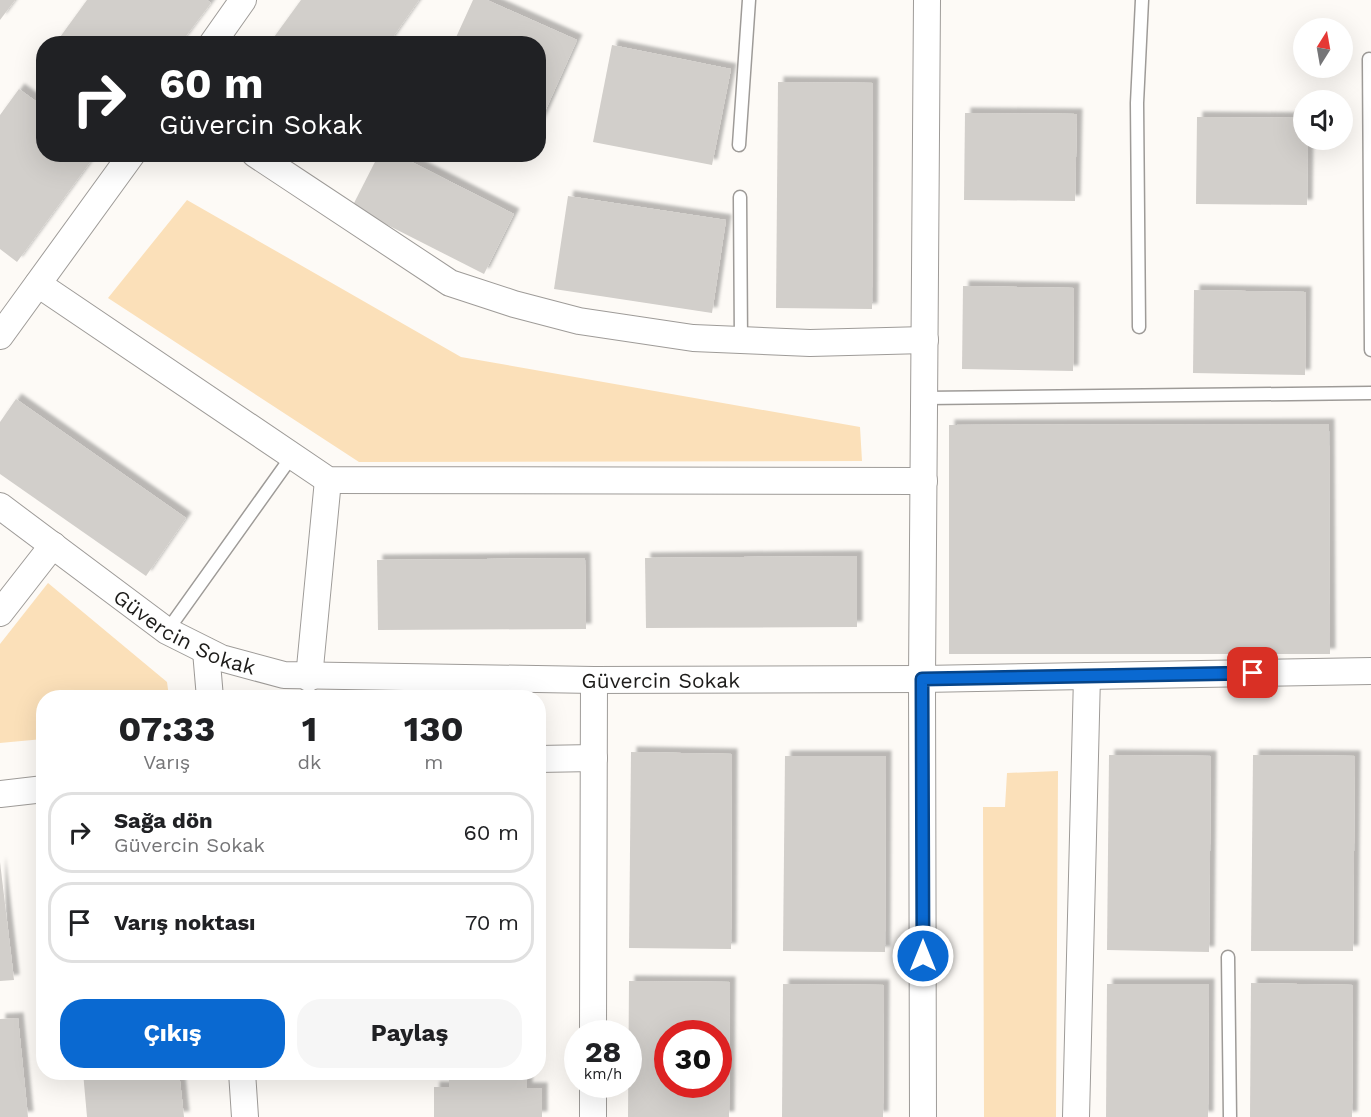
<!DOCTYPE html>
<html lang="tr">
<head>
<meta charset="utf-8">
<style>
  body { margin:0; font-family:"Work Sans",sans-serif; background:#f6f6f6; color:#202124; height:100vh; display:flex; flex-direction:column; font-size:22px; white-space:nowrap }
  * { box-sizing:border-box; margin:0 }
  p { font-size:20px; color:#757577 }
  .icon { flex:none; width:33px; height:33px; fill:none; stroke:currentColor; stroke-width:2; stroke-linecap:round; stroke-linejoin:round }
  .map { position:relative; flex:1; overflow:hidden }
  .details { position:absolute; left:36px; top:690px; width:510px; height:390px; display:flex; flex-direction:column; background:#fff; border-radius:24px; box-shadow:0 6px 24px #0002 }
  .details>* { flex:none }
  .guide { position:absolute; left:36px; top:36px; width:510px; height:126px; border-radius:24px; box-shadow:0 6px 24px #0002; background:#202124; color:#fff; overflow:hidden }
  .needle { width:39px; rotate:11deg }
  .tools { position:absolute; left:1293px; top:18px; display:grid; gap:12px }
  .tools a { display:grid; place-items:center; width:60px; height:60px; border-radius:50%; background:#fff; box-shadow:0 6px 24px #0002; font-size:30px }
  .speed { position:absolute; left:564px; top:1020px; display:flex; gap:12px; font-size:30px; font-weight:700; text-align:center }
  .speed>* { display:grid; place-content:center; width:78px; height:78px; border-radius:50%; background:#fff; box-shadow:0 6px 24px #0002; line-height:1 }
  .speed small { font-size:15px; font-weight:400 }
  .speed .limit { border:9px solid #d22; background:#fff; color:#111 }
  .pin { position:absolute; display:grid; place-items:center; width:51px; height:51px; color:#fff; margin:-26px; border-radius:12px; box-shadow:0 3px 9px #0006 }
  .me { position:absolute; width:66px; margin:-33px; rotate:0deg; stroke-linejoin:round; filter:drop-shadow(0 0 4px #0008) }
  .turn { display:flex; align-items:center; gap:21px; height:126px; padding:0 24px; font-size:27px }
  .turn .icon { width:78px; height:78px; stroke-width:2.5 }
  .turn b { display:block; font-size:42px; line-height:51px }
  .eta { display:flex; justify-content:space-evenly; align-items:center; height:102px; text-align:center }
  .eta b { font-size:36px; font-weight:700; line-height:42px }
  .button { display:flex; gap:12px; margin-top:auto; padding:12px 24px }
  .button a { flex:1; height:69px; border-radius:24px; background:#0a69d1; color:#fff; font-size:24px; font-weight:700; line-height:69px; text-align:center }
  .button a+a { background:#f6f6f6; color:#202124 }
  ul { padding:0; list-style:none }
  li { display:flex; align-items:center; gap:18px; height:81px; margin:0 12px 9px; padding:0 12px; border:3px solid #e0e0e0; border-radius:24px }
  li div { flex:1 }
  li b { display:block; font-size:22px }
  li em { font-style:normal }
  .map>svg:first-child { display:block }
  .green { fill:#fbe0b9 }
  .building { fill:#d2cfcb; fill-rule:evenodd; filter:url(#shadow) }
  .lines { fill:none; stroke-linecap:round; stroke-linejoin:round }
  .lane-casing { stroke:#9e9b98; stroke-width:15 }
  .street-casing { stroke:#9e9b98; stroke-width:28 }
  .lane { stroke:#fff; stroke-width:12 }
  .street { stroke:#fff; stroke-width:26 }
  .route-casing { stroke:#064488; stroke-width:15 }
  .route { stroke:#0a69d1; stroke-width:10 }
  .labels { text-anchor:middle; dominant-baseline:central; stroke-width:4.5; stroke-linejoin:round; paint-order:stroke }
  .street-label { font-size:21px; fill:#1c1b19; stroke:#fff }
</style>
</head>
<body>
<div class="map">
<svg width="1371" height="1117" viewBox="0 0 1371 1117">
  <defs>
    <filter id="shadow"><feDropShadow dx="5.5" dy="-5.5" stdDeviation="1.5" flood-color="#0004"/></filter>
  </defs>
  <rect width="100%" height="100%" fill="#fdfaf6"/>
  <g class="green">
    <path d="M 187,200 L 461,357 L 860,427 L 862,461 L 359,462 L 108,298 Z"/>
    <path d="M 48,583 L 167,682 L 169,697 L 44,698 L 43,739 L 0,743 L 0,644 Z"/>
    <path d="M 1058,771 L 1056,1117 L 984,1117 L 983,807 L 1005,807 L 1007,773 Z"/>
  </g>
  <g class="building">
    <path d="M 0,0 L 15,0 L 0,20 Z"/>
    <path d="M 87,0 L 207,0 L 211,3 L 180,44 L 55,44 Z"/>
    <path d="M 301,0 L 419,0 L 388,44 L 269,44 Z"/>
    <path d="M 473,0 L 487,0 L 577,40 L 538,127 L 538,44 L 453,44 Z"/>
    <path d="M 612,45 L 731,69 L 712,165 L 593,142 Z"/>
    <path d="M 778,82 L 873,83 L 872,309 L 776,308 Z"/>
    <path d="M 19,89 L 44,107 L 44,154 L 96,154 L 17,262 L 0,249 L 0,115 Z"/>
    <path d="M 965,113 L 1077,114 L 1075,201 L 964,200 Z"/>
    <path d="M 1197,117 L 1304,118 L 1304,140 L 1308,140 L 1307,205 L 1196,204 Z"/>
    <path d="M 379,154 L 396,154 L 514,214 L 484,274 L 352,207 Z"/>
    <path d="M 568,196 L 726,220 L 712,313 L 554,289 Z"/>
    <path d="M 963,286 L 1074,288 L 1073,371 L 962,369 Z"/>
    <path d="M 1194,290 L 1306,292 L 1305,375 L 1193,373 Z"/>
    <path d="M 16,399 L 186,518 L 146,576 L 0,474 L 0,422 Z"/>
    <path d="M 1329,424 L 1330,654 L 949,654 L 949,425 Z"/>
    <path d="M 857,556 L 857,627 L 646,628 L 645,558 Z"/>
    <path d="M 585,558 L 586,629 L 378,630 L 377,560 Z"/>
    <path d="M 631,752 L 732,754 L 731,949 L 629,948 Z"/>
    <path d="M 1109,755 L 1211,756 L 1209,952 L 1107,950 Z"/>
    <path d="M 1253,755 L 1355,756 L 1353,951 L 1251,951 Z"/>
    <path d="M 785,756 L 886,756 L 885,952 L 783,951 Z"/>
    <path d="M 0,862 L 14,980 L 0,981 Z"/>
    <path d="M 629,981 L 730,982 L 729,1117 L 628,1117 ZM 668,1034 L 718,1034 L 718,1084 L 668,1084 Z"/>
    <path d="M 1251,983 L 1353,985 L 1352,1117 L 1250,1117 Z"/>
    <path d="M 783,984 L 884,985 L 883,1117 L 782,1117 Z"/>
    <path d="M 1107,984 L 1209,984 L 1208,1117 L 1106,1117 Z"/>
    <path d="M 18,1018 L 28,1117 L 0,1117 L 0,1019 Z"/>
    <path d="M 83,1072 L 179,1072 L 184,1117 L 87,1117 Z"/>
    <path d="M 449,1072 L 527,1072 L 527,1088 L 542,1088 L 542,1117 L 434,1117 L 434,1087 L 449,1087 Z"/>
  </g>
  <g class="lines">
    <g class="lane-casing">
      <g id="lane">
        <path d="M 1369,59 L 1371,350"/>
        <path d="M 739,145 L 749,0"/>
        <path d="M 740,197 L 741,342"/>
        <path d="M 1139,327 L 1137,103 L 1142,0"/>
        <path d="M 924,398 L 1371,393"/>
        <path d="M 167,631 L 292,456"/>
        <path d="M 1228,957 L 1230,1117"/>
      </g>
    </g>
    <g class="street-casing">
      <g id="street">
        <path d="M 212,44 L 243,0"/>
        <path d="M 255,154 L 450,283 L 514,304 L 579,321 L 693,338 L 810,343 L 925,340"/>
        <path d="M 38,284 L 328,480 L 924,481"/>
        <path d="M 0,336 L 132,154"/>
        <path id="s1" d="M 0,506 L 167,631 L 221,658 L 284,675 L 594,680 L 922,679 L 1371,671"/>
        <path d="M 0,613 L 53,545"/>
        <path d="M 206,651 L 210,698"/>
        <path d="M 309,678 L 328,480"/>
        <path d="M 538,759 L 594,758"/>
        <path d="M 0,794 L 44,789"/>
        <path d="M 593,1034 L 594,680"/>
        <path d="M 242,1072 L 245,1117"/>
        <path d="M 593,1117 L 593,1084"/>
        <path d="M 923,1117 L 922,679 L 927,0"/>
        <path d="M 1076,1117 L 1087,676"/>
      </g>
    </g>
    <use href="#lane" class="lane"/>
    <use href="#street" class="street"/>
  </g>
  <g class="lines">
    <g class="route-casing">
      <path id="route" d="M 923,956 L 922,679 L 1253,673"/>
    </g>
    <use href="#route" class="route"/>
  </g>
  <g class="labels">
    <g class="street-label">
      <text stroke="none"><textPath href="#s1" startOffset="225">Güvercin Sokak</textPath></text>
      <text stroke="none"><textPath href="#s1" startOffset="711">Güvercin Sokak</textPath></text>
    </g>
  </g>
</svg>
<div class="tools">
<a><svg class="needle" viewBox="-14 -14 28 28"><path d="M0-13l5 13h-10z" fill="#e53935"/><path d="M0 13l5-13h-10z" fill="#757577"/></svg></a>
<a><svg class="icon" aria-label="sound" viewBox="0 0 24 24"><path d="M4 9h4l5-4v14l-5-4H4zM17 9q2 3 0 6"/></svg></a>
</div>
<div class="speed"><div>28<small>km/h</small></div><div class="limit">30</div></div>
<div class="pin" style="left:1253px;top:673px;background:#d93025"><svg class="icon" aria-label="arrive" viewBox="0 0 24 24"><path d="M6 21V4h12l-3 4 3 4H6"/></svg></div>
<svg class="me" style="left:923px;top:956px" viewBox="-20 -20 40 40"><circle r="17" fill="#0a69d1" stroke="#fff" stroke-width="3"/><path d="M0-11L8 9 0 5-8 9z" fill="#fff"/></svg>
<div class="guide">
<div class="turn"><svg class="icon" aria-label="right" viewBox="0 0 24 24"><path d="M7 20v-9h11M14 6l5 5-5 5"/></svg><div><b>60 m</b>Güvercin Sokak</div></div>
</div>
<section class="details">
<div class="eta">
<div><b>07:33</b><p>Varış</p></div>
<div><b>1</b><p>dk</p></div>
<div><b>130</b><p>m</p></div>
</div>
<ul>
<li><svg class="icon" aria-label="right" viewBox="0 0 24 24"><path d="M7 20v-9h11M14 6l5 5-5 5"/></svg><div><b>Sağa dön</b><p>Güvercin Sokak</p></div><em>60 m</em></li>
<li><svg class="icon" aria-label="arrive" viewBox="0 0 24 24"><path d="M6 21V4h12l-3 4 3 4H6"/></svg><div><b>Varış noktası</b></div><em>70 m</em></li>
</ul>
<div class="button"><a>Çıkış</a><a>Paylaş</a></div>
</section>
</div>
</body>
</html>
